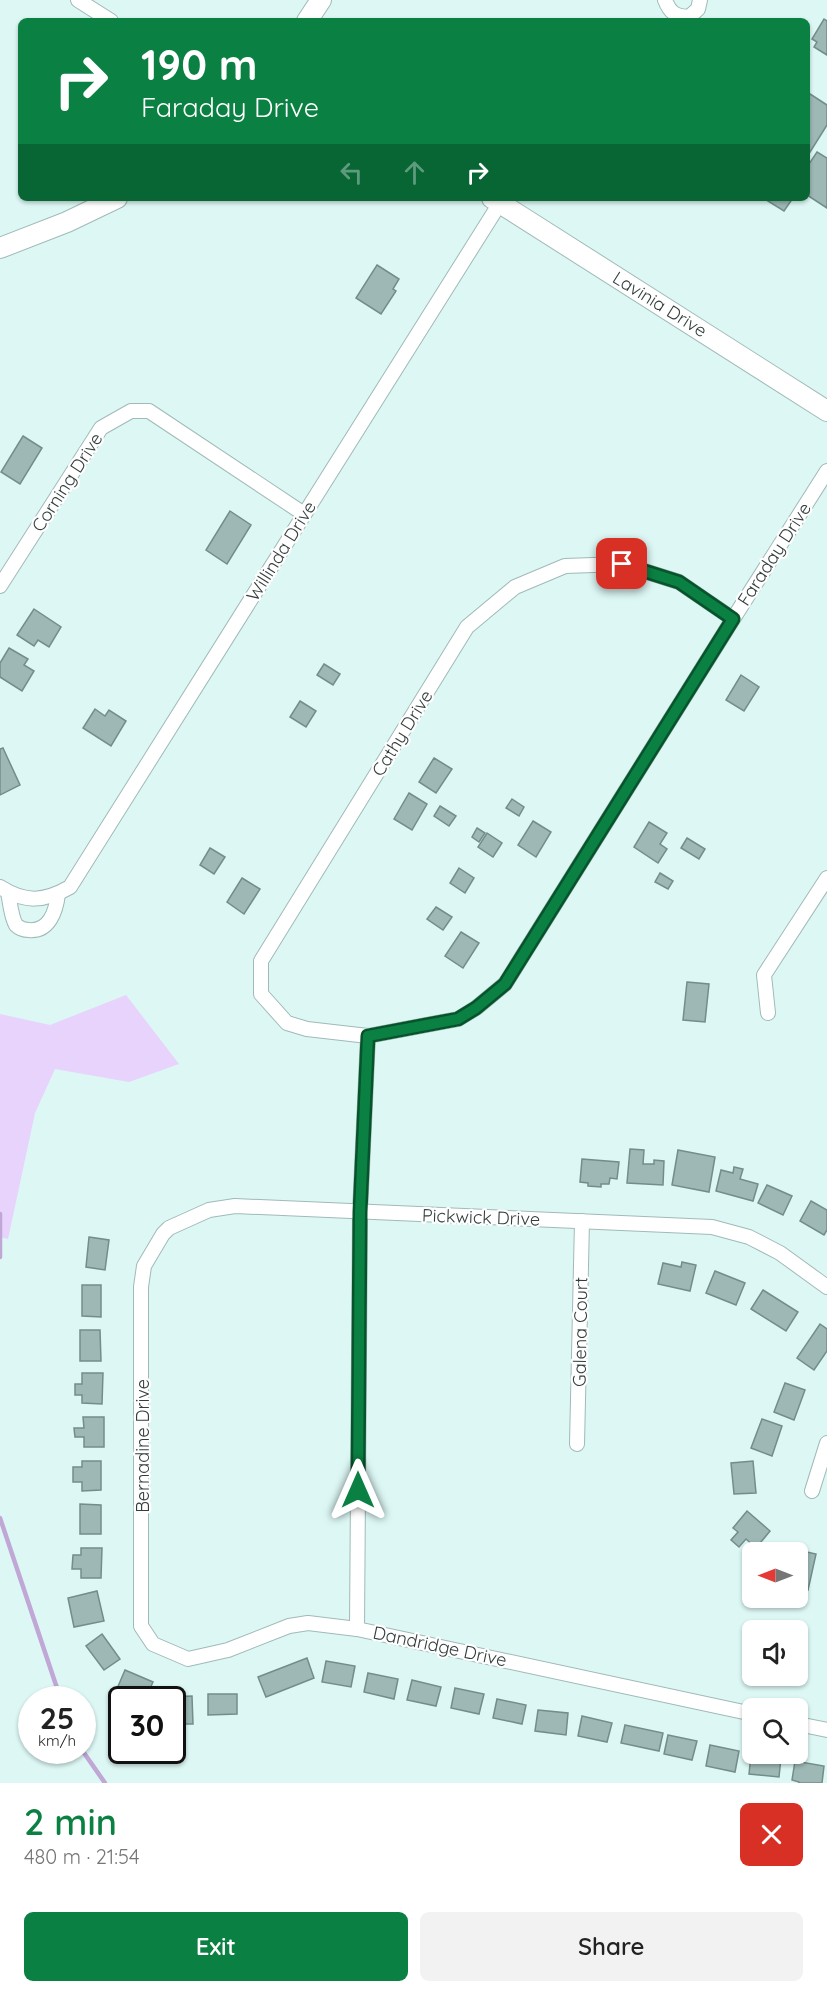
<!DOCTYPE html>
<html lang="en">
<head>
<meta charset="utf-8">
<style>
  body { margin:0; font-family:Quicksand,sans-serif; background:#f2f2f2; color:#222; height:100vh; display:flex; flex-direction:column; font-size:22px; white-space:nowrap }
  * { box-sizing:border-box; margin:0 }
  p { font-size:20px; color:#767676 }
  .icon { flex:none; width:33px; height:33px; fill:none; stroke:currentColor; stroke-width:2; stroke-linecap:round; stroke-linejoin:round }
  .map { position:relative; height:1783px; overflow:hidden }
  .details { display:flex; flex-direction:column; background:#fff; flex:1 }
  .details>* { flex:none }
  .banner { position:absolute; left:18px; top:18px; width:792px; height:183px; border-radius:9px; box-shadow:0 2px 4px #0004; background:#0b8043; color:#fff; overflow:hidden }
  .needle { width:39px; rotate:270deg }
  .buttons { position:absolute; left:742px; top:1542px; display:grid; gap:12px }
  .buttons a { display:grid; place-items:center; width:66px; height:66px; border-radius:9px; background:#fff; box-shadow:0 2px 4px #0004; font-size:30px }
  .speed { position:absolute; left:18px; top:1686px; display:flex; gap:12px; font-size:30px; font-weight:700; text-align:center }
  .speed>* { display:grid; place-content:center; width:78px; height:78px; border-radius:50%; background:#fff; box-shadow:0 2px 4px #0004; line-height:1 }
  .speed small { font-size:15px; font-weight:400 }
  .speed .limit { border:3px solid #111; border-radius:9px; background:#fff; color:#111 }
  .pin { position:absolute; display:grid; place-items:center; width:51px; height:51px; color:#fff; margin:-26px; border-radius:12px; box-shadow:0 3px 9px #0006 }
  .me { position:absolute; width:66px; margin:-33px; rotate:0deg; stroke-linejoin:round; filter:drop-shadow(0 0 4px #0008) }
  .turn { display:flex; align-items:center; gap:21px; height:126px; padding:0 24px; font-size:27px }
  .turn .icon { width:78px; height:78px; stroke-width:2.5 }
  .turn b { display:block; font-size:42px; line-height:51px }
  .lanes { display:flex; align-items:center; height:57px; padding:0 24px; background:#0003; justify-content:center; gap:30px; direction:ltr }
  .lanes .off { opacity:.35 }
  .round { display:grid; place-items:center; flex:none; width:63px; height:63px; border-radius:9px; background:#f2f2f2 }
  .headline { display:flex; align-items:center; justify-content:space-between; height:102px; padding:0 24px }
  h1 { font-size:36px; font-weight:600; line-height:45px; color:#0b8043 }
  .primary-button { display:flex; gap:12px; margin-top:auto; padding:12px 24px }
  .primary-button a { flex:1; height:69px; border-radius:9px; background:#0b8043; color:#fff; font-size:24px; font-weight:600; line-height:69px; text-align:center }
  .primary-button a+a { background:#f2f2f2; color:#222 }
  .map>svg:first-child { display:block }
  .green { fill:#e8d3fc }
  .lines { fill:none; stroke-linecap:round; stroke-linejoin:round }
  .stream { stroke:#c0a7d5; stroke-width:4.5 }
  .building { fill:#9db8b5; stroke:#738d8a; stroke-width:1.5 }
  .street-casing { stroke:#a0bab8; stroke-width:16 }
  .secondary-casing { stroke:#a0bab8; stroke-width:22 }
  .street { stroke:#fff; stroke-width:14 }
  .secondary { stroke:#fff; stroke-width:20 }
  .route-casing { stroke:#07532c; stroke-width:15 }
  .route { stroke:#0b8043; stroke-width:10 }
  .labels { text-anchor:middle; dominant-baseline:central; stroke-width:4.5; stroke-linejoin:round; paint-order:stroke }
  .street-label { font-size:18px; fill:#323d3c; stroke:#fefefe }
</style>
</head>
<body>
<div class="map">
<svg width="827" height="1783" viewBox="0 0 827 1783">
  <rect width="100%" height="100%" fill="#dcf7f4"/>
  <path class="green" d="M 126,995 L 179,1064 L 129,1082 L 55,1069 L 35,1113 L 8,1239 L 0,1237 L 0,1014 L 50,1025 Z"/>
  <g class="lines">
    <g class="stream">
      <path d="M 0,1214 L 0,1257"/>
      <path d="M 0,1518 L 61,1700"/>
      <path d="M 82,1750 L 105,1783"/>
    </g>
  </g>
  <g class="building">
    <path d="M 824,19 L 827,21 L 827,55 L 814,47 L 817,42 L 812,39 Z"/>
    <path d="M 807,92 L 827,105 L 827,125 L 807,157 Z"/>
    <path d="M 817,152 L 827,158 L 827,208 L 807,195 L 807,167 Z"/>
    <path d="M 763,198 L 793,198 L 784,211 Z"/>
    <path d="M 377,265 L 399,279 L 393,289 L 396,291 L 381,314 L 356,298 Z"/>
    <path d="M 23,436 L 42,448 L 20,484 L 1,472 Z"/>
    <path d="M 230,511 L 251,525 L 227,564 L 206,550 Z"/>
    <path d="M 34,609 L 61,627 L 49,647 L 38,640 L 34,646 L 17,635 Z"/>
    <path d="M 9,648 L 28,659 L 24,665 L 34,671 L 22,691 L 0,677 L 0,663 Z"/>
    <path d="M 324,664 L 340,674 L 333,685 L 317,675 Z"/>
    <path d="M 741,675 L 759,687 L 744,711 L 726,700 Z"/>
    <path d="M 300,701 L 316,711 L 306,727 L 290,717 Z"/>
    <path d="M 95,709 L 105,716 L 109,710 L 126,721 L 111,746 L 83,728 Z"/>
    <path d="M 3,748 L 20,785 L 0,795 L 0,749 Z"/>
    <path d="M 434,758 L 452,769 L 436,793 L 419,782 Z"/>
    <path d="M 409,793 L 427,804 L 412,830 L 394,819 Z"/>
    <path d="M 512,799 L 524,807 L 519,816 L 506,808 Z"/>
    <path d="M 440,806 L 456,816 L 449,826 L 434,816 Z"/>
    <path d="M 533,821 L 551,832 L 536,857 L 518,845 Z"/>
    <path d="M 649,822 L 667,833 L 660,844 L 667,849 L 658,863 L 634,847 Z"/>
    <path d="M 477,828 L 485,833 L 479,842 L 472,837 Z"/>
    <path d="M 487,833 L 502,843 L 493,857 L 478,847 Z"/>
    <path d="M 687,838 L 705,849 L 699,859 L 681,848 Z"/>
    <path d="M 210,848 L 225,857 L 214,874 L 200,865 Z"/>
    <path d="M 459,868 L 474,878 L 465,893 L 450,883 Z"/>
    <path d="M 660,873 L 673,881 L 668,889 L 655,882 Z"/>
    <path d="M 242,878 L 260,889 L 244,914 L 227,902 Z"/>
    <path d="M 436,907 L 452,917 L 443,930 L 427,919 Z"/>
    <path d="M 461,932 L 479,943 L 463,968 L 445,956 Z"/>
    <path d="M 687,982 L 709,984 L 705,1022 L 683,1020 Z"/>
    <path d="M 630,1149 L 644,1150 L 643,1164 L 654,1164 L 654,1160 L 664,1161 L 663,1185 L 627,1183 Z"/>
    <path d="M 678,1150 L 715,1157 L 709,1192 L 672,1185 Z"/>
    <path d="M 582,1159 L 619,1162 L 617,1179 L 610,1178 L 609,1184 L 601,1184 L 601,1187 L 588,1186 L 588,1183 L 580,1182 Z"/>
    <path d="M 734,1167 L 743,1169 L 740,1179 L 758,1184 L 753,1201 L 716,1191 L 721,1170 L 733,1173 Z"/>
    <path d="M 767,1185 L 792,1196 L 783,1215 L 758,1203 Z"/>
    <path d="M 811,1201 L 827,1210 L 827,1230 L 824,1235 L 800,1221 Z"/>
    <path d="M 89,1237 L 109,1240 L 105,1270 L 86,1267 Z"/>
    <path d="M 682,1262 L 696,1265 L 690,1291 L 658,1284 L 663,1263 L 681,1267 Z"/>
    <path d="M 715,1271 L 745,1283 L 736,1305 L 706,1293 Z"/>
    <path d="M 82,1285 L 101,1285 L 101,1317 L 82,1316 Z"/>
    <path d="M 763,1290 L 798,1312 L 786,1331 L 751,1309 Z"/>
    <path d="M 820,1324 L 827,1329 L 827,1351 L 814,1370 L 797,1358 Z"/>
    <path d="M 80,1330 L 100,1330 L 101,1361 L 80,1361 Z"/>
    <path d="M 82,1373 L 103,1373 L 102,1404 L 82,1403 L 82,1395 L 75,1395 L 75,1384 L 82,1384 Z"/>
    <path d="M 785,1383 L 805,1390 L 794,1420 L 774,1412 Z"/>
    <path d="M 83,1417 L 104,1417 L 104,1447 L 84,1447 L 84,1437 L 75,1437 L 74,1428 L 84,1428 Z"/>
    <path d="M 762,1419 L 782,1426 L 772,1456 L 751,1448 Z"/>
    <path d="M 82,1461 L 101,1461 L 101,1490 L 82,1491 L 82,1482 L 73,1482 L 73,1467 L 82,1467 Z"/>
    <path d="M 753,1461 L 756,1493 L 734,1494 L 731,1463 Z"/>
    <path d="M 80,1504 L 101,1505 L 101,1534 L 80,1534 Z"/>
    <path d="M 747,1511 L 770,1531 L 756,1548 L 746,1539 L 739,1547 L 731,1540 L 738,1532 L 733,1528 Z"/>
    <path d="M 81,1548 L 102,1548 L 101,1578 L 81,1578 L 81,1569 L 72,1569 L 73,1555 L 81,1555 Z"/>
    <path d="M 798,1550 L 816,1554 L 808,1590 L 798,1588 Z"/>
    <path d="M 97,1591 L 104,1621 L 74,1627 L 68,1598 Z"/>
    <path d="M 102,1634 L 120,1659 L 104,1670 L 86,1646 Z"/>
    <path d="M 307,1658 L 314,1678 L 266,1697 L 258,1677 Z"/>
    <path d="M 326,1661 L 355,1666 L 351,1687 L 322,1682 Z"/>
    <path d="M 125,1670 L 153,1682 L 145,1700 L 136,1700 L 116,1691 Z"/>
    <path d="M 368,1673 L 398,1679 L 394,1699 L 364,1692 Z"/>
    <path d="M 412,1680 L 441,1687 L 436,1706 L 407,1700 Z"/>
    <path d="M 455,1688 L 484,1694 L 479,1714 L 451,1708 Z"/>
    <path d="M 208,1694 L 237,1694 L 237,1714 L 208,1715 Z"/>
    <path d="M 192,1696 L 193,1724 L 174,1724 L 172,1700 L 162,1700 L 162,1697 Z"/>
    <path d="M 497,1699 L 526,1705 L 522,1724 L 493,1718 Z"/>
    <path d="M 538,1710 L 568,1713 L 566,1735 L 535,1731 Z"/>
    <path d="M 582,1716 L 612,1723 L 607,1742 L 578,1736 Z"/>
    <path d="M 625,1725 L 663,1733 L 659,1751 L 621,1743 Z"/>
    <path d="M 668,1735 L 697,1741 L 692,1760 L 664,1754 Z"/>
    <path d="M 710,1745 L 739,1751 L 735,1772 L 706,1766 Z"/>
    <path d="M 751,1755 L 781,1758 L 779,1777 L 749,1774 Z"/>
    <path d="M 795,1761 L 824,1766 L 822,1783 L 799,1783 L 799,1782 L 792,1780 Z"/>
  </g>
  <g class="lines">
    <g class="street-casing">
      <g id="street">
        <path d="M 78,0 L 111,21"/>
        <path d="M 665,0 C 670,13 675,16 689,17 L 698,9 L 700,0"/>
        <path d="M 0,586 L 101,428 L 131,411 L 149,411 L 304,514"/>
        <path d="M 733,619 L 679,582 L 622,564 L 565,566 L 515,587 L 467,627 L 261,961 L 261,994 L 287,1023 L 307,1029 L 368,1036 L 458,1019 L 476,1008 L 505,984 L 733,619 L 827,471"/>
        <path d="M 0,887 C 25,903 44,902 70,887 L 500,203"/>
        <path d="M 8,892 C 10,902 11,917 16,925 C 20,929 24,930 29,930 C 49,932 56,911 58,894"/>
        <path d="M 768,1013 L 764,975 L 827,878"/>
        <path d="M 577,1444 L 582,1221"/>
        <path d="M 812,1491 L 827,1443"/>
        <path d="M 357,1629 L 360,1212 L 368,1036"/>
        <path d="M 753,1714 L 357,1629 L 308,1623 L 289,1626 L 228,1650 L 188,1659 L 153,1644 L 141,1626 L 141,1287 L 144,1266 L 163,1234 L 169,1228 L 209,1210 L 235,1206 L 712,1227 L 749,1237 L 780,1253 L 827,1287"/>
        <path d="M 798,1724 L 827,1730"/>
      </g>
    </g>
    <g class="secondary-casing">
      <g id="secondary">
        <path d="M 307,21 L 321,0"/>
        <path d="M 492,198 L 827,411"/>
        <path d="M 0,248 L 67,222 L 117,198"/>
      </g>
    </g>
    <use href="#street" class="street"/>
    <use href="#secondary" class="secondary"/>
  </g>
  <g class="lines">
    <g class="route-casing">
      <path id="route" d="M 358,1490 L 360,1212 L 368,1036 L 458,1019 L 476,1008 L 505,984 L 733,619 L 679,582 L 622,564"/>
    </g>
    <use href="#route" class="route"/>
  </g>
  <g class="labels">
    <g class="street-label">
      <text transform="translate(660 304) rotate(32)">Lavinia Drive</text>
      <text transform="translate(67 482) rotate(-57)">Corning Drive</text>
      <text transform="translate(281 551) rotate(-58)">Willinda Drive</text>
      <text transform="translate(774 554) rotate(-57)">Faraday Drive</text>
      <text transform="translate(402 733) rotate(-58)">Cathy Drive</text>
      <text transform="translate(481 1217) rotate(2)">Pickwick Drive</text>
      <text transform="translate(580 1332) rotate(-89)">Galena Court</text>
      <text transform="translate(142 1446) rotate(-90)">Bernadine Drive</text>
      <text transform="translate(440 1646) rotate(12)">Dandridge Drive</text>
    </g>
  </g>
</svg>
<div class="buttons">
<a><svg class="needle" viewBox="-14 -14 28 28"><path d="M0-13l5 13h-10z" fill="#e53935"/><path d="M0 13l5-13h-10z" fill="#767676"/></svg></a>
<a><svg class="icon" aria-label="sound" viewBox="0 0 24 24"><path d="M4 9h4l5-4v14l-5-4H4zM17 9q2 3 0 6"/></svg></a>
<a><svg class="icon" aria-label="search" viewBox="0 0 24 24"><circle cx="10" cy="10" r="6"/><path d="M15 15l6 6"/></svg></a>
</div>
<div class="speed"><div>25<small>km/h</small></div><div class="limit">30</div></div>
<div class="pin" style="left:622px;top:564px;background:#d93025"><svg class="icon" aria-label="arrive" viewBox="0 0 24 24"><path d="M6 21V4h12l-3 4 3 4H6"/></svg></div>
<svg class="me" style="left:358px;top:1490px" viewBox="-20 -20 40 40"><path d="M0-17L14 15 0 8-14 15z" fill="#0b8043" stroke="#fff" stroke-width="4"/></svg>
<div class="banner">
<div class="turn"><svg class="icon" aria-label="right" viewBox="0 0 24 24"><path d="M7 20v-9h11M14 6l5 5-5 5"/></svg><div><b>190 m</b>Faraday Drive</div></div>
<div class="lanes"><svg class="icon off" aria-label="left" viewBox="0 0 24 24"><path d="M17 20v-9H6M10 6l-5 5 5 5"/></svg><svg class="icon off" aria-label="ahead" viewBox="0 0 24 24"><path d="M12 20V5M6 11l6-6 6 6"/></svg><svg class="icon" aria-label="right" viewBox="0 0 24 24"><path d="M7 20v-9h11M14 6l5 5-5 5"/></svg></div>
</div>
</div>
<section class="details">
<div class="headline"><div><h1>2 min</h1><p>480 m · 21:54</p></div><a class="round" style="background:#d93025;color:#fff"><svg class="icon" aria-label="close" viewBox="0 0 24 24"><path d="M6 6l12 12M18 6L6 18"/></svg></a></div>
<div class="primary-button"><a>Exit</a><a>Share</a></div>
</section>
</body>
</html>
